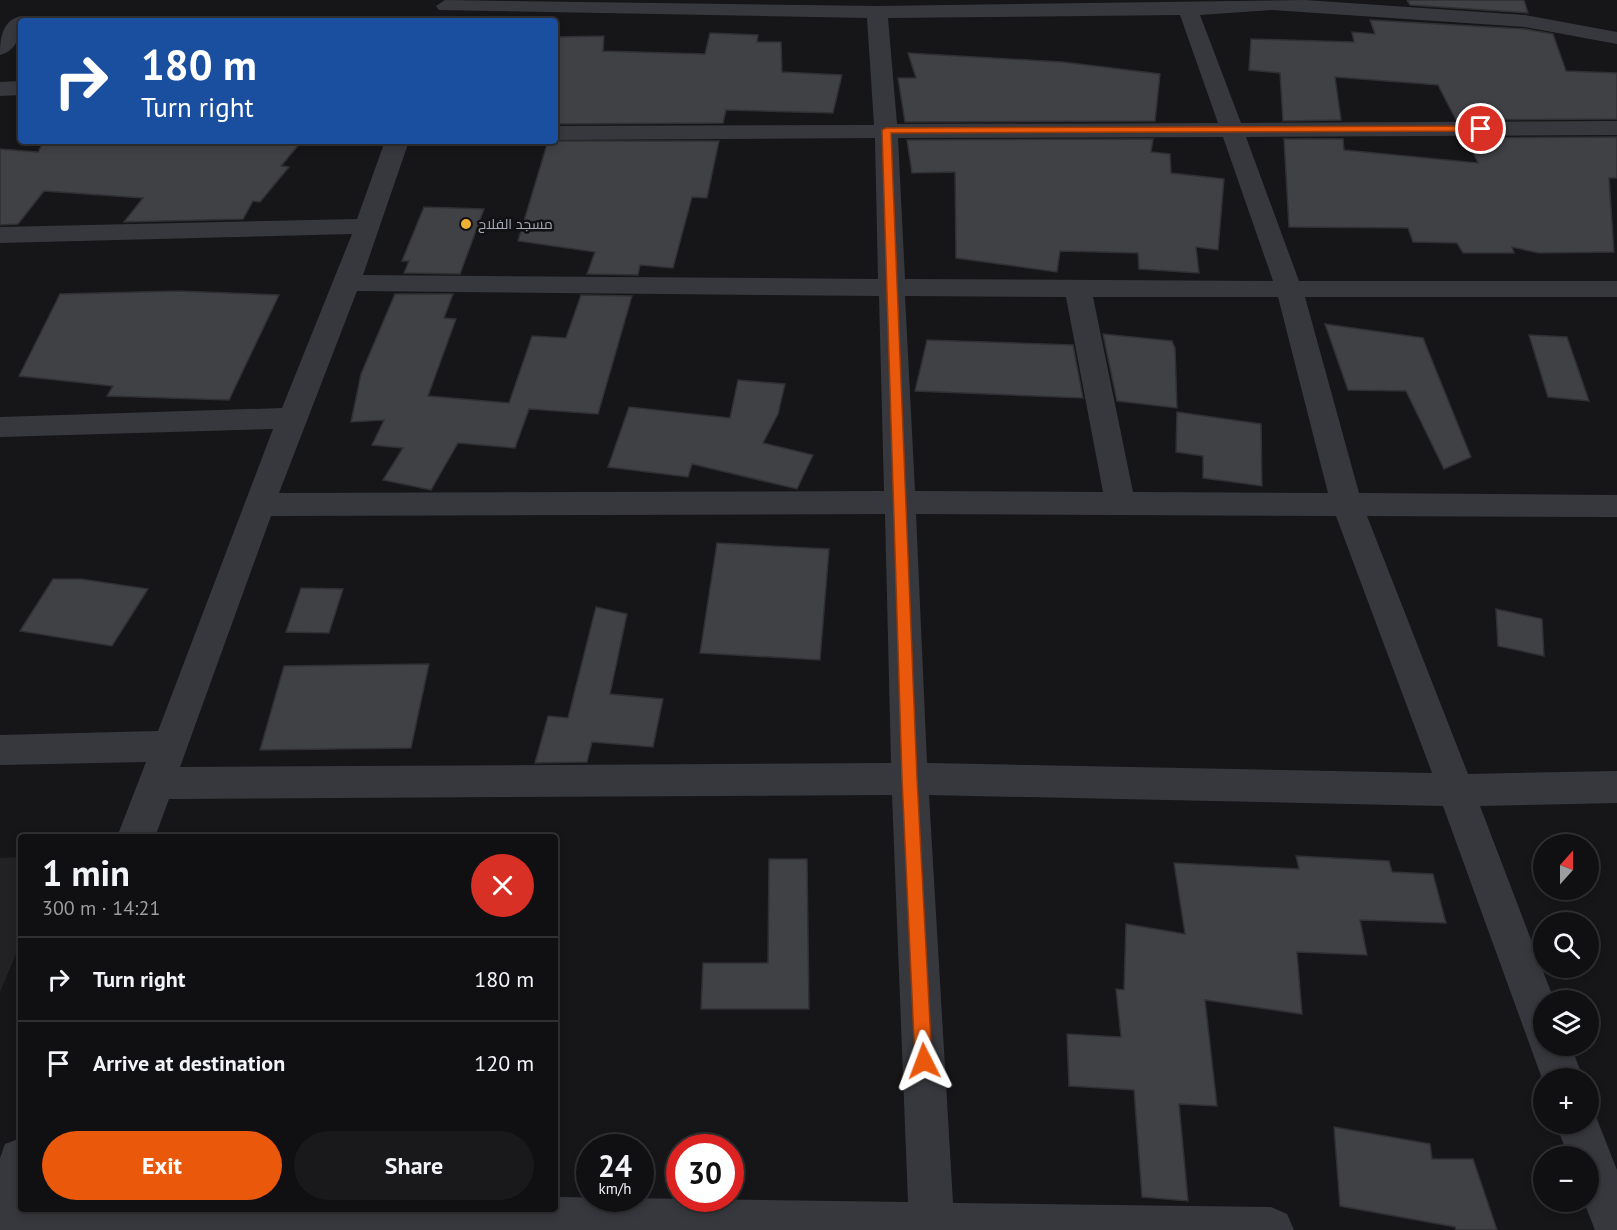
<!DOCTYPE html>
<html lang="en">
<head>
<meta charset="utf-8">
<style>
  body { margin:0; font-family:"PT Sans",Cairo,sans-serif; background:#19191b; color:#f1f3f6; height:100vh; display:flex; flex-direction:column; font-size:22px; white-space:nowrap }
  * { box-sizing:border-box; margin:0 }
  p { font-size:20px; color:#9c9d9f }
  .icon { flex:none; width:33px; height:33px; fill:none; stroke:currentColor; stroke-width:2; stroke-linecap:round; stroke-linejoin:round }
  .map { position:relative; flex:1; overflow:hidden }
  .details { position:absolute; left:18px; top:834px; width:540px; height:378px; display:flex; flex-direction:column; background:#101012; border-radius:6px; box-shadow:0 3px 9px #0003,0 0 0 2px #303032 }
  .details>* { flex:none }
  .top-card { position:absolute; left:18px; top:18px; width:540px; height:126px; border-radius:6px; box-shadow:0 3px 9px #0003,0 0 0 2px #303032; background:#1a4fa0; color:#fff; overflow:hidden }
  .needle { width:39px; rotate:21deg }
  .tools { position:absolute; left:1533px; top:834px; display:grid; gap:12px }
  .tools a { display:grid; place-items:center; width:66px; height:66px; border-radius:50%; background:#101012; box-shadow:0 3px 9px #0003,0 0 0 2px #303032; font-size:30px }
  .speed { position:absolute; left:576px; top:1134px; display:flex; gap:12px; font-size:30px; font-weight:700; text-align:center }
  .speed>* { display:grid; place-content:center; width:78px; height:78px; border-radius:50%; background:#101012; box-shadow:0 3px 9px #0003,0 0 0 2px #303032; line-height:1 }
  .speed small { font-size:15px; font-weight:400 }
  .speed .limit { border:9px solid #d22; background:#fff; color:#111 }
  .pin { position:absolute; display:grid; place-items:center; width:51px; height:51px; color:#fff; margin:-26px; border:3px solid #fff; border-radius:50%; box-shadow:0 2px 6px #0007 }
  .me { position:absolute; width:66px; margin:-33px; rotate:357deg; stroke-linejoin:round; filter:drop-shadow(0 0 4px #0008) }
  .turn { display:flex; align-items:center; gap:21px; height:126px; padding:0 24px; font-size:27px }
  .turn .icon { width:78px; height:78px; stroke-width:2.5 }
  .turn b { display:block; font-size:42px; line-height:51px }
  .round { display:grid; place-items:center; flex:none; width:63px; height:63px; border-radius:32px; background:#19191b }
  .overview { display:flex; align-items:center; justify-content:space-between; height:102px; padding:0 24px }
  h1 { font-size:36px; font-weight:700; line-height:45px }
  .primary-button { display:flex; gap:12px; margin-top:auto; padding:12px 24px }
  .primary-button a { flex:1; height:69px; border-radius:36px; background:#ea580c; color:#fff; font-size:24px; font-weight:700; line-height:69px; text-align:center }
  .primary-button a+a { background:#19191b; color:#f1f3f6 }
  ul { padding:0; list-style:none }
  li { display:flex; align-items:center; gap:18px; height:84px; padding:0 24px; border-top:2px solid #303032 }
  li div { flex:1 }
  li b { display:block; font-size:22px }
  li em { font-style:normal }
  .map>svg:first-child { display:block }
  .built { fill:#222225 }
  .building { fill:#404145; stroke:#303034; stroke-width:1.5 }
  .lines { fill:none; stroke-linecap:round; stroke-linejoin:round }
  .street { fill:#37383d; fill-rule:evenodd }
  .route { fill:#ea580c; stroke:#983908; stroke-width:1.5 }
  .poi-dot { fill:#f2b134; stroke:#111113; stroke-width:2 }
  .labels { text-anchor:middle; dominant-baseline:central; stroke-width:5; stroke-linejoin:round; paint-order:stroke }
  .far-poi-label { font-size:14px; fill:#a8adb8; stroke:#111113; text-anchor:start }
</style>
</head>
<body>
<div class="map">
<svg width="1617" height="1230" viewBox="0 0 1617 1230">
  <rect width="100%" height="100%" fill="#161618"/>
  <path class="built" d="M 21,857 L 21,942 L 0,992 L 0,858 Z"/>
  <g class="building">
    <path d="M 1407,0 L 1524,0 L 1528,13 L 1410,5 Z"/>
    <path d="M 1370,20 L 1525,29 L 1553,34 L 1566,71 L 1617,73 L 1617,119 L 1456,120 L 1438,85 L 1335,77 L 1341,120 L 1283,121 L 1280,73 L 1249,70 L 1251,39 L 1354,42 L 1352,32 L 1375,34 Z"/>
    <path d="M 710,33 L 758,35 L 757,42 L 781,42 L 782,72 L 842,75 L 833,113 L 726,110 L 723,123 L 555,124 L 555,37 L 604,36 L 603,51 L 705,54 Z"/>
    <path d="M 908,53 L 1063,62 L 1160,74 L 1155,121 L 905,122 L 898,78 L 916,78 Z"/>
    <path d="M 1617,137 L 1617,178 L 1609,178 L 1614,252 L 1539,253 L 1512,247 L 1514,253 L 1463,253 L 1457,243 L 1413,242 L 1408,228 L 1289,227 L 1284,139 L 1343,139 L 1344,150 L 1478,163 L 1466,138 Z"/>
    <path d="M 1153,139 L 1151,152 L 1170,154 L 1171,173 L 1224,179 L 1218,250 L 1196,247 L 1199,273 L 1139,269 L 1138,253 L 1060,251 L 1057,272 L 956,258 L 955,172 L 912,173 L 907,140 Z"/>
    <path d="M 44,141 L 302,141 L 281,166 L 289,167 L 260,202 L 253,201 L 243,219 L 124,222 L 143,198 L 44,191 L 18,224 L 0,225 L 0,149 L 38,152 Z"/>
    <path d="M 548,141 L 719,141 L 707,198 L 692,197 L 673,268 L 640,265 L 638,275 L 587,274 L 595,252 L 518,241 Z"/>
    <path d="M 424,207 L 484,209 L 460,274 L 404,273 L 409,261 L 402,261 Z"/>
    <path d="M 177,291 L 279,295 L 229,400 L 107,396 L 113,386 L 19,376 L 60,294 Z"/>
    <path d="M 395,294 L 453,294 L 444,318 L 456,319 L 428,396 L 509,403 L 532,336 L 566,338 L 581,295 L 632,296 L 598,414 L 529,409 L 515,448 L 458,443 L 431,490 L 383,480 L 403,448 L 372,445 L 384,420 L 351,422 L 361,374 Z"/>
    <path d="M 1325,324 L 1423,338 L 1471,457 L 1444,469 L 1406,391 L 1348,390 Z"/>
    <path d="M 1103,334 L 1172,341 L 1175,348 L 1177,408 L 1117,401 Z"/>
    <path d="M 1529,335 L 1567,337 L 1589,401 L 1548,397 Z"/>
    <path d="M 927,340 L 1073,345 L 1083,398 L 915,391 Z"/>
    <path d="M 738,380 L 785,384 L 778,414 L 763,443 L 813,455 L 797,489 L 692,464 L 688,477 L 608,467 L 629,407 L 730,418 Z"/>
    <path d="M 1177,412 L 1261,424 L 1262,486 L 1203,478 L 1203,456 L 1176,452 Z"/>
    <path d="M 717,543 L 829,549 L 820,660 L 700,653 Z"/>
    <path d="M 53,579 L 81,579 L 148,589 L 112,646 L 20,631 Z"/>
    <path d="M 301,588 L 343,589 L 329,633 L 286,632 Z"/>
    <path d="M 596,607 L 627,614 L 610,694 L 663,699 L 653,747 L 592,742 L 587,762 L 535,763 L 548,716 L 568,718 Z"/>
    <path d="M 1496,609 L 1542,619 L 1544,656 L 1498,646 Z"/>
    <path d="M 429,664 L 411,748 L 260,750 L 284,666 Z"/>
    <path d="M 1296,856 L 1389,861 L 1392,872 L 1433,874 L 1446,923 L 1360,920 L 1367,955 L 1297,952 L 1302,1014 L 1205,1000 L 1217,1106 L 1179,1104 L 1188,1201 L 1142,1197 L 1134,1090 L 1069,1086 L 1067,1034 L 1121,1037 L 1116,989 L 1124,990 L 1126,924 L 1185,934 L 1174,863 L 1299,869 Z"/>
    <path d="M 769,859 L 807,859 L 809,1009 L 701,1009 L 703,963 L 768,963 Z"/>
    <path d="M 1334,1127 L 1430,1144 L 1432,1159 L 1473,1159 L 1497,1230 L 1456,1230 L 1455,1227 L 1340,1206 Z"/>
  </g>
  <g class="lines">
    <g class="street">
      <path d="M 445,0 L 877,6 L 1305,0 L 1525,15 L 1617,32 L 1617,44 L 1525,27 L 1272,10 L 1200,15 L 1241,123 L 1617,121 L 1617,135 L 1246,137 L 1299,281 L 1617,281 L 1617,297 L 1305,297 L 1359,493 L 1617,495 L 1617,517 L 1367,516 L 1468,774 L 1617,771 L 1617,803 L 1480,806 L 1554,1000 L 1544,1000 L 1544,1046 L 1571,1046 L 1583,1078 L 1544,1078 L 1544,1084 L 1443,806 L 929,795 L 953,1203 L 1271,1207 L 1287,1214 L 1294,1230 L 0,1230 L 0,1158 L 5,1144 L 21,1138 L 21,1209 L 555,1209 L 555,1197 L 908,1202 L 892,795 L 169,799 L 155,837 L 117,837 L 146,762 L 0,765 L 0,735 L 158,731 L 273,429 L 0,437 L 0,417 L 282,408 L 352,234 L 0,243 L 0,227 L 357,219 L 385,141 L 409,141 L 363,275 L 878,279 L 875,138 L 555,140 L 555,126 L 874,125 L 867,18 L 439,10 L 436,6 ZM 1180,15 L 1218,123 L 897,124 L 888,18 ZM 1223,137 L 1273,281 L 905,279 L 898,138 ZM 357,291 L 879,296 L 884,491 L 279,493 ZM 905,296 L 1066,297 L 1103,492 L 915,491 ZM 1093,297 L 1278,297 L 1328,493 L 1133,492 ZM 885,514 L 891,763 L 180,767 L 271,516 ZM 916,514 L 1336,516 L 1432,773 L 927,763 Z"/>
      <path d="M 21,16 L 31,21 L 21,21 C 21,36 16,51 0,55 C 0,39 2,20 21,16 Z"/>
      <path d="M 21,81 L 21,95 L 0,96 L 0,82 Z"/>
      <path d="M 1588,1107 L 1593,1109 L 1617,1170 L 1617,1230 L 1595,1230 L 1584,1202 L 1588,1202 L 1588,1156 L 1568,1156 L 1556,1124 L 1588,1124 Z"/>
    </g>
  </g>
  <path class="route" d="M 1481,126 L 1484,127 L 1484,131 L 891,133 L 917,778 L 932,1061 L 930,1067 L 924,1069 L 918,1067 L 915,1061 L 902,778 L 882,130 L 886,128 Z"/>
  <circle class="poi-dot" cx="466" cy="224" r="6"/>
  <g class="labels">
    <g class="far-poi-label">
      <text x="478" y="224">مسجد الفلاح</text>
    </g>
  </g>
</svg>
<div class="tools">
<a><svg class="needle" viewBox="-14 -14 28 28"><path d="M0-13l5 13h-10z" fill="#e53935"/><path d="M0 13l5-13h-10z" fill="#9c9d9f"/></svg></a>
<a><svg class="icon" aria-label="search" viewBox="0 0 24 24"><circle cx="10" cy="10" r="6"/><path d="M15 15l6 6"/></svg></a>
<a><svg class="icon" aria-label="layers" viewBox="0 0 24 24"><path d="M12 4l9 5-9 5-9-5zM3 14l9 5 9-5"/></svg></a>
<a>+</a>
<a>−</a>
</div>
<div class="speed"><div>24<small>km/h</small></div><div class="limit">30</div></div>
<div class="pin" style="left:1481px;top:129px;background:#d93025"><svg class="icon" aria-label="arrive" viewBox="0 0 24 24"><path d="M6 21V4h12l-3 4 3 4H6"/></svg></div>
<svg class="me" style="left:924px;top:1061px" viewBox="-20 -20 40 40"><path d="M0-17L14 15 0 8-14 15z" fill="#ea580c" stroke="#fff" stroke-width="4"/></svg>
<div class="top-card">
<div class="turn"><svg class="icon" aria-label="right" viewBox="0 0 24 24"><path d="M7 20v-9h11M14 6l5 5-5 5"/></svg><div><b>180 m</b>Turn right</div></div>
</div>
<section class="details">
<div class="overview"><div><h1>1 min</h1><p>300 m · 14:21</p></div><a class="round" style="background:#d93025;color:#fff"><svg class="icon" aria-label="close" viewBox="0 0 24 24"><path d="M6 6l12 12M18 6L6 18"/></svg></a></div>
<ul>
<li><svg class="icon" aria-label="right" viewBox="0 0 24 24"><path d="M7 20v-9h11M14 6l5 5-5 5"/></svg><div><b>Turn right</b></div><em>180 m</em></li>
<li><svg class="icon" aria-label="arrive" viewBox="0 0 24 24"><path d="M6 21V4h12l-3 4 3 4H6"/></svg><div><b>Arrive at destination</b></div><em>120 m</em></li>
</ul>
<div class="primary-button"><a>Exit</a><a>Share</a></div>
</section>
</div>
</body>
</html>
